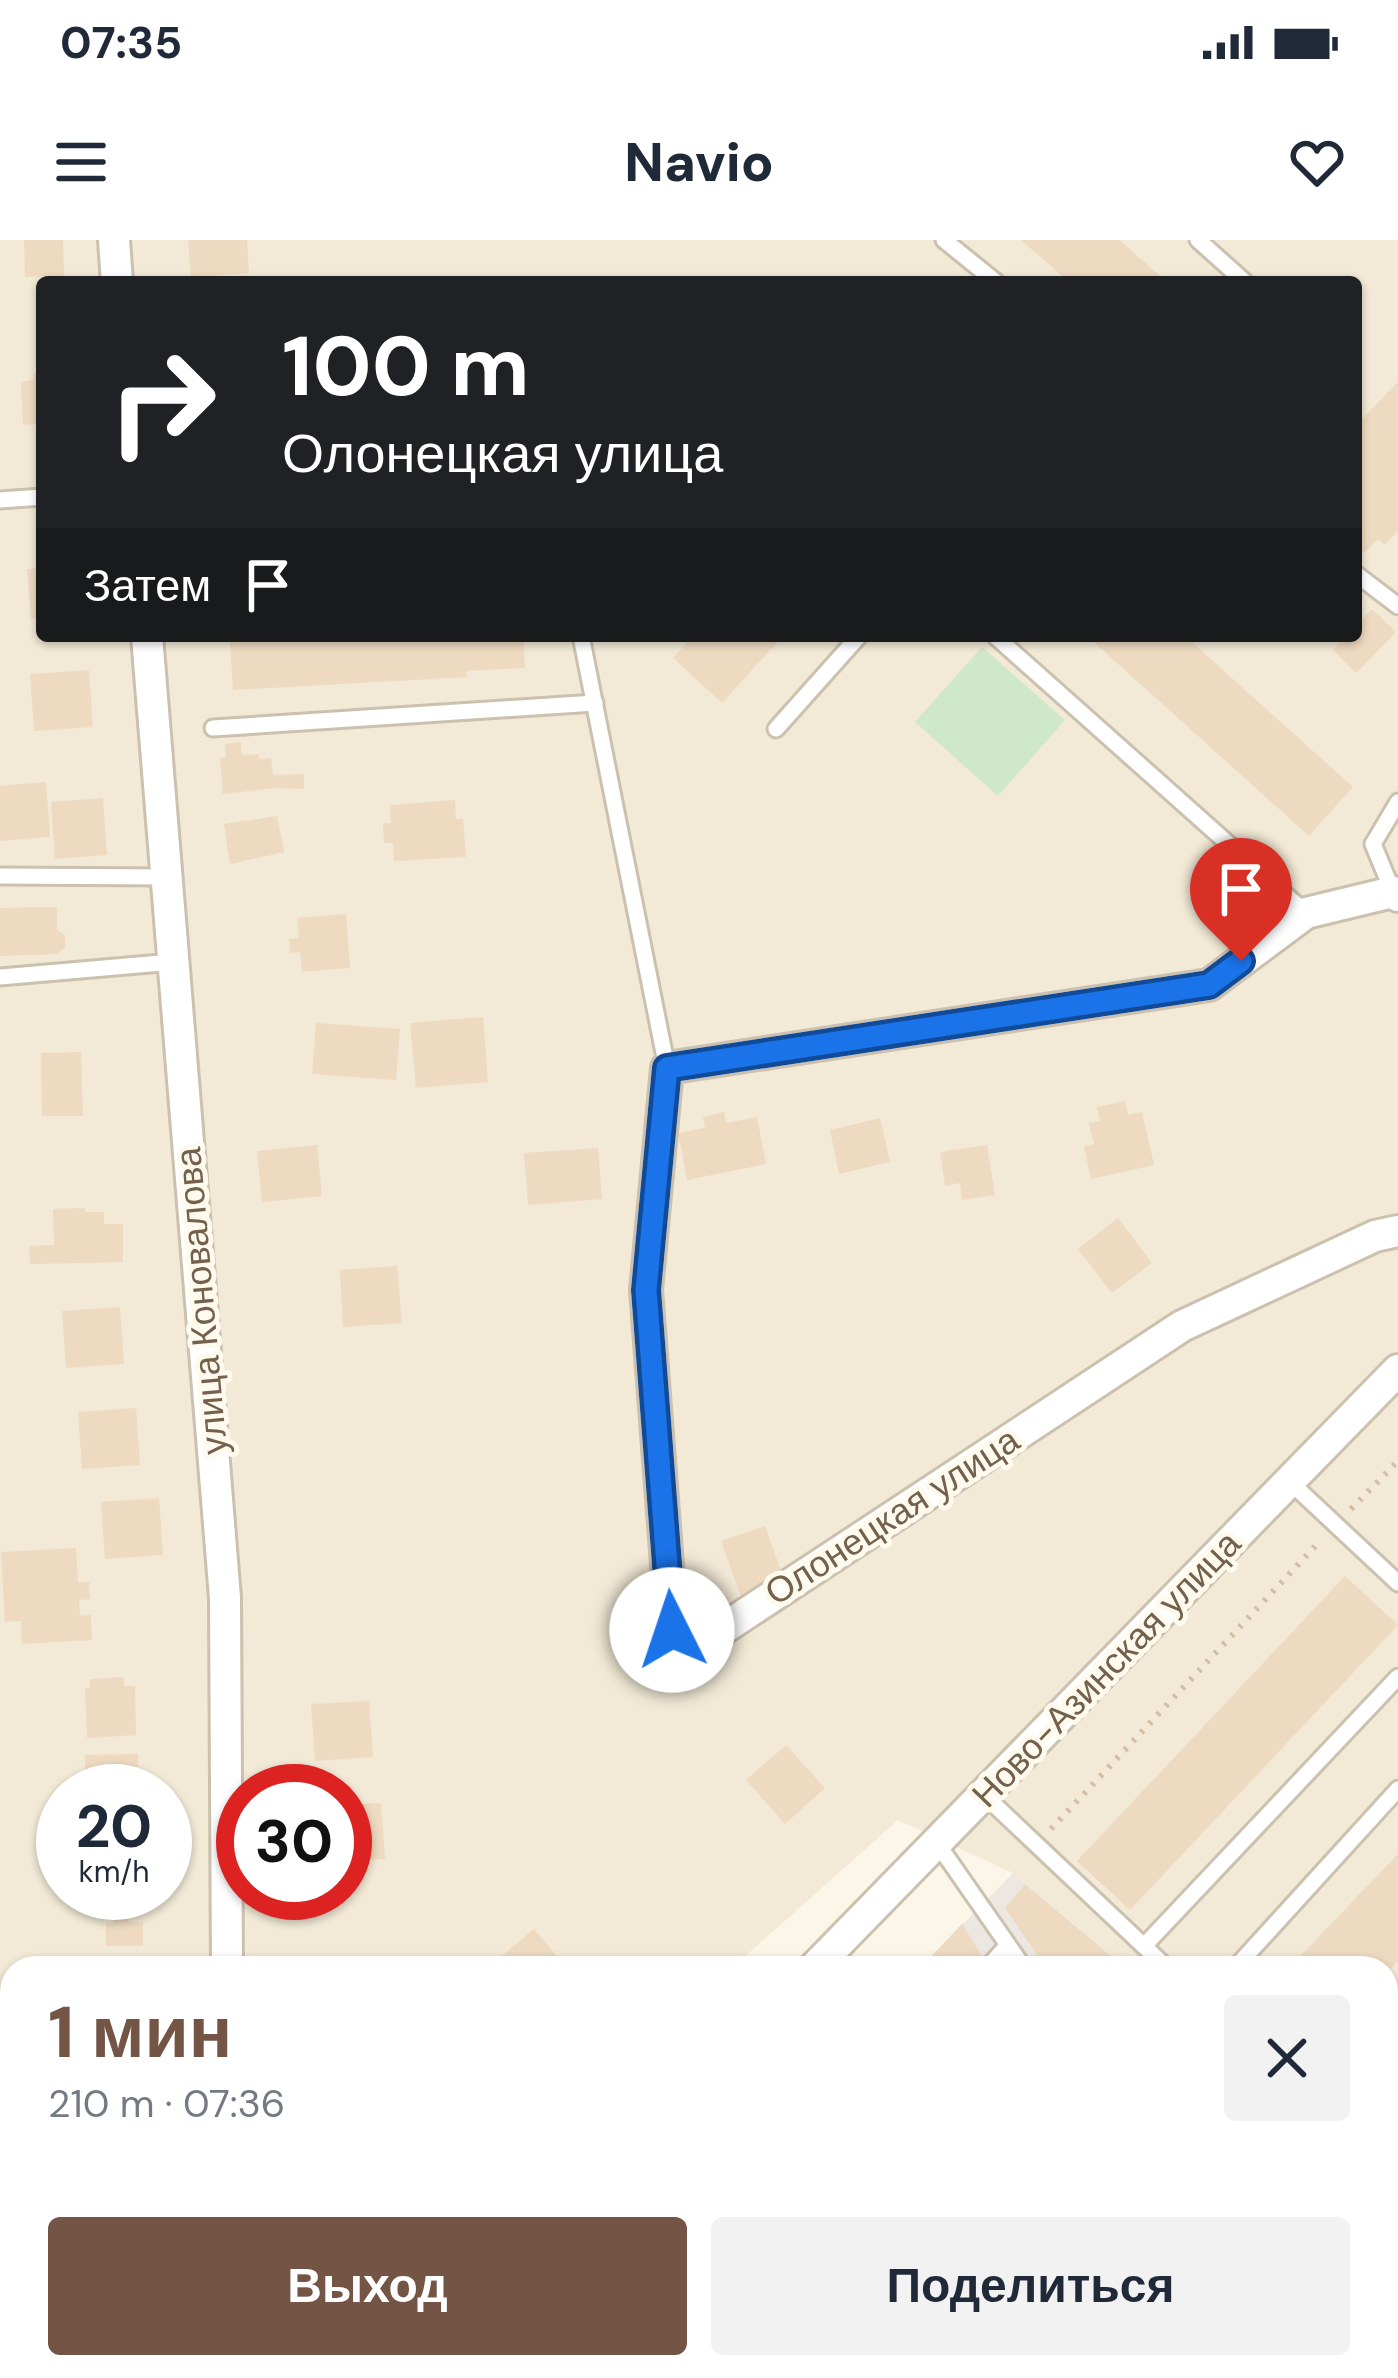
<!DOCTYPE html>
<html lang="ru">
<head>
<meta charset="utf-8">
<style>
  body { margin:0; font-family:"DM Sans",sans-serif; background:#f2f2f3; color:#1f2937; height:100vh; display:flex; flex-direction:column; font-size:45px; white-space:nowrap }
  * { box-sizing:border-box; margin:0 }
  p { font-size:39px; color:#747a83 }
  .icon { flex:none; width:66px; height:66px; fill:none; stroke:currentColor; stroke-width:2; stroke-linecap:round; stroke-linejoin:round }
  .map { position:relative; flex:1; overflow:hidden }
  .drawer { position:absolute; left:0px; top:1716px; width:1398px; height:423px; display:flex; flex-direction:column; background:#fff; border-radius:36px 36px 0 0; box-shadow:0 3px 9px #0004 }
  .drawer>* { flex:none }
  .banner { position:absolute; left:36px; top:36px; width:1326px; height:366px; border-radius:12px; box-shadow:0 3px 9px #0004; background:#202124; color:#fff; overflow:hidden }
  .speed { position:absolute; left:36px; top:1524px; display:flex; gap:24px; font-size:60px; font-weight:700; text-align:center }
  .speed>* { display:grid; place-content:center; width:156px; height:156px; border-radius:50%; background:#fff; box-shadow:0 3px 9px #0004; line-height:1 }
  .speed small { font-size:30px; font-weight:400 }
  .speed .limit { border:18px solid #d22; background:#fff; color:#111 }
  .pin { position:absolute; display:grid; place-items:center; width:102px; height:102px; color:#fff; margin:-123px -51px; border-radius:50% 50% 50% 0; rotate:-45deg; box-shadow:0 0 12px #0007 }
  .pin .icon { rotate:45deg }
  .me { position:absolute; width:132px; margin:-66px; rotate:356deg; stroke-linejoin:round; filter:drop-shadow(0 0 9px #0008) }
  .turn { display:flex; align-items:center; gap:42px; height:252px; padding:0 48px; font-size:54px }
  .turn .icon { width:156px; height:156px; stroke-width:2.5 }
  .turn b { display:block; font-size:84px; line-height:102px }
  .then { display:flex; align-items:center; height:114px; padding:0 48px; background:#0003; gap:24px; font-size:45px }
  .round { display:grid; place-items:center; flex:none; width:126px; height:126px; border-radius:12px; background:#f2f2f3 }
  .headline { display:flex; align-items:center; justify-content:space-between; height:204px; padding:0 48px }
  h1 { font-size:72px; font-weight:800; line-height:90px; color:#745445 }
  .cta { display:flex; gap:24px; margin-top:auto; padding:24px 48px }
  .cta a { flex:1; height:138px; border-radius:12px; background:#745445; color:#fff; font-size:48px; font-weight:800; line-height:138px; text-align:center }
  .cta a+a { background:#f2f2f3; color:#1f2937 }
  .status { display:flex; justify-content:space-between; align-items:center; height:84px; padding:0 60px; background:#fff; direction:ltr }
  .status svg { height:33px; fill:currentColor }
  header { display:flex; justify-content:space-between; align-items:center; height:156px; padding:0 48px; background:#fff; font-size:54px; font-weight:800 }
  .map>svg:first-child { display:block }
  .residential { fill:#f2e9d6; fill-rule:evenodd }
  .industrial { fill:#ece8e1 }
  .green { fill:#cfe8c7 }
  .building { fill:#eedac1 }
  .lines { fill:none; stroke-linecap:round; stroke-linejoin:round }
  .service-casing { stroke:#ccc0ae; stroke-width:21 }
  .minor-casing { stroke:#ccc0ae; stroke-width:36 }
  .path { stroke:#d3bea4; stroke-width:6; stroke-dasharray:3 9; stroke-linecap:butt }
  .service { stroke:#fff; stroke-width:15 }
  .minor { stroke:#fff; stroke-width:30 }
  .route-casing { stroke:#114b97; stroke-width:30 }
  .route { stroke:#1a73e8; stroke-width:21 }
  .labels { text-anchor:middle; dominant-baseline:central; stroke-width:10; stroke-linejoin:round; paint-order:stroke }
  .street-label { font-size:36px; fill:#73614d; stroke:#fefaed }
</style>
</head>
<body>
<div class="status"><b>07:35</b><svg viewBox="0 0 49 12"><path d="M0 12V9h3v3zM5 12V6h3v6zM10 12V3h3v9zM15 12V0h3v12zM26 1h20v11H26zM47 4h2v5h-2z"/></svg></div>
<header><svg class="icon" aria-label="menu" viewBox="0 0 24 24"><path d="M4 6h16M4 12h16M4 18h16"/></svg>Navio<svg class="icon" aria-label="heart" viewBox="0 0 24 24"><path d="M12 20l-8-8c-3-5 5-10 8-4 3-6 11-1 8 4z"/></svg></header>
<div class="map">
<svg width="1398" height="2138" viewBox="0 0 1398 2138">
  <rect width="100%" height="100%" fill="#fbf6e7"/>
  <path class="residential" d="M 0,0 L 1398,0 L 1398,1960 L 1386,1949 L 1386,1728 L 1125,1728 L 1013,1633 L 898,1580 L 732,1728 L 12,1728 L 12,2127 L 343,2127 L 333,2138 L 0,2138 ZM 42,42 L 1356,42 L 1356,396 L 42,396 ZM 63,1551 L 165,1551 L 165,1653 L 63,1653 ZM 243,1551 L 345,1551 L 345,1653 L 243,1653 Z"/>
  <path class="industrial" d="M 1013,1633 L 1125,1728 L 920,1728 Z"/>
  <path class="green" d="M 982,407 L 1065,480 L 998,556 L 915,482 Z"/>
  <g class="building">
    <path d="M 24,0 L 63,0 L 64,36 L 25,37 Z"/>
    <path d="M 188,0 L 247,0 L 249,33 L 191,37 Z"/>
    <path d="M 1021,0 L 1119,0 L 1167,42 L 1069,42 Z"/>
    <path d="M 42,133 L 42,184 L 23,185 L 21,142 L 34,140 L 33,134 Z"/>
    <path d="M 1398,142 L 1398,291 L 1384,305 L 1378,299 L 1364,313 L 1359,309 L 1356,312 L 1356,185 Z"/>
    <path d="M 42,328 L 42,378 L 31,379 L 27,329 Z"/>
    <path d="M 1372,369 L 1396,392 L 1356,433 L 1333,410 L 1346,396 L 1356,396 L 1356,386 Z"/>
    <path d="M 322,396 L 523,396 L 525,428 L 466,431 L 467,437 L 233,450 L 230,401 Z"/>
    <path d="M 693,396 L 783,396 L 722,463 L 673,418 Z"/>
    <path d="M 1087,396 L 1185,396 L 1353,547 L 1309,596 Z"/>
    <path d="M 89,430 L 93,487 L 34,491 L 30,434 Z"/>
    <path d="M 241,502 L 241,515 L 259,514 L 259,519 L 271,518 L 273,535 L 304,534 L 304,549 L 275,548 L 223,554 L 220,518 L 226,517 L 225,504 Z"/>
    <path d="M 46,542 L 50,597 L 0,601 L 0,546 Z"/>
    <path d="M 103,558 L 107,615 L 55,619 L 51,562 Z"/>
    <path d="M 455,560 L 456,579 L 463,579 L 466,617 L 394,621 L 393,603 L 384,603 L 383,583 L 391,583 L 390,565 Z"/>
    <path d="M 277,576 L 284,612 L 230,624 L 224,584 Z"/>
    <path d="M 57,667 L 57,690 L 65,695 L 65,707 L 57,714 L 0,716 L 0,668 Z"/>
    <path d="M 346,674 L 350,728 L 302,732 L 300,712 L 290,713 L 289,699 L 299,698 L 297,678 Z"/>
    <path d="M 483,777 L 488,842 L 416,848 L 410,783 Z"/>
    <path d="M 316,783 L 400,789 L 396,840 L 312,834 Z"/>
    <path d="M 81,812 L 83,876 L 42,876 L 41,813 Z"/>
    <path d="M 1125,861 L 1128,875 L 1142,872 L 1154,925 L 1091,939 L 1084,906 L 1094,904 L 1089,883 L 1100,881 L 1097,867 Z"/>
    <path d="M 724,872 L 726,883 L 757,877 L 766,924 L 687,940 L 678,893 L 705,888 L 703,877 Z"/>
    <path d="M 880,878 L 890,922 L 839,934 L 830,890 Z"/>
    <path d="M 317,905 L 322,956 L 262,962 L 257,911 Z"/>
    <path d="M 987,905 L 995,955 L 962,960 L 960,943 L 945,946 L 940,912 Z"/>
    <path d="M 598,908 L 602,959 L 528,965 L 524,913 Z"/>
    <path d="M 85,968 L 85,972 L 104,972 L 104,984 L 123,984 L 123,1022 L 30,1024 L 29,1006 L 54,1005 L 53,969 Z"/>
    <path d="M 1118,978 L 1152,1023 L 1112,1053 L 1078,1009 Z"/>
    <path d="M 397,1026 L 402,1083 L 343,1087 L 340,1030 Z"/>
    <path d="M 120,1067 L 124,1124 L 66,1128 L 62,1071 Z"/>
    <path d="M 136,1168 L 140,1225 L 82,1229 L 78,1172 Z"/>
    <path d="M 159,1258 L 163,1315 L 105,1319 L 101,1262 Z"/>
    <path d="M 765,1286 L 785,1342 L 741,1357 L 721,1301 Z"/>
    <path d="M 76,1308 L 78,1342 L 89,1342 L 90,1359 L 79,1360 L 80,1376 L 91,1375 L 92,1400 L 22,1404 L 21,1381 L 5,1382 L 1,1312 Z"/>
    <path d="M 1345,1336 L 1398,1385 L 1130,1670 L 1077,1621 Z"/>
    <path d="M 123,1437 L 124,1446 L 135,1446 L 136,1495 L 87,1498 L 85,1448 L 90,1448 L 90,1439 Z"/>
    <path d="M 369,1461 L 373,1517 L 315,1521 L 311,1464 Z"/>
    <path d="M 786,1505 L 825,1548 L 785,1584 L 746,1540 Z"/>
    <path d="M 138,1514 L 139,1545 L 86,1547 L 85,1515 Z"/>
    <path d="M 63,1556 L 63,1613 L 59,1614 L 55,1557 Z"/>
    <path d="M 381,1563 L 385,1619 L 345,1622 L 345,1565 Z"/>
    <path d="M 1398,1614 L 1398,1721 L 1386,1733 L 1386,1728 L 1289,1728 Z"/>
    <path d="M 1025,1644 L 1125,1728 L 1046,1728 L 1005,1668 Z"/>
    <path d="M 129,1669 L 129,1682 L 143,1682 L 143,1706 L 106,1706 L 106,1683 L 113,1683 L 112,1670 Z"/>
    <path d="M 962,1684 L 984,1719 L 976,1728 L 920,1728 Z"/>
    <path d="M 534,1689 L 567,1728 L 487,1728 Z"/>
    <path d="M 393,1719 L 394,1728 L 335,1728 L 335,1723 Z"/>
    <path d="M 1386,1949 L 1398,1960 L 1398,2028 L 1386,2018 Z"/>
    <path d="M 0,2063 L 12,2064 L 12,2105 L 0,2104 Z"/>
    <path d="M 1386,2069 L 1398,2077 L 1398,2123 L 1386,2115 Z"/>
  </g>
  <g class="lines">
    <g class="service-casing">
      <g id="service">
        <path d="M 944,0 L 996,42"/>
        <path d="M 1198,0 L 1245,42"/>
        <path d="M 0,260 L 42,257"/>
        <path d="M 1356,334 L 1398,366"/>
        <path d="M 581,396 L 667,828"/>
        <path d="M 995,396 L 1306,673"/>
        <path d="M 213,488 L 595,463"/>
        <path d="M 776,489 L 859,396"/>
        <path d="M 0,636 L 166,637"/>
        <path d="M 1393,652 L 1373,604 L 1398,562"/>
        <path d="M 0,737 L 173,722"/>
        <path d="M 1289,1241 L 1398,1343"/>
        <path d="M 984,1555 L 1167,1728"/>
        <path d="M 937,1603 L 1024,1728"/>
        <path d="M 1144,1706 L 1398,1437"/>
        <path d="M 987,1728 L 1006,1707"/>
        <path d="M 1235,1728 L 1398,1549"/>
        <path d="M 1386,2039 L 1398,2050"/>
      </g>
    </g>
    <g class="minor-casing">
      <g id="minor">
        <path d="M 114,0 L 117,42"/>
        <path d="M 147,396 L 225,1358 L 227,1728"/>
        <path d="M 1398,656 L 1393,652 L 1306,673 L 1209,745 L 667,828 L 646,1050 L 672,1390 L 700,1404 L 1182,1086 L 1375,996 L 1398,991"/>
        <path d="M 814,1728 L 1398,1130"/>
        <path d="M 405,2138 L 420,2127"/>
      </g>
    </g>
    <g class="path">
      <path d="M 1351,1269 L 1398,1221"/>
      <path d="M 1051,1589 L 1321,1300"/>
    </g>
    <use href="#service" class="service"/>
    <use href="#minor" class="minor"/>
  </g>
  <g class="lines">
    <g class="route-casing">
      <path id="route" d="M 672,1390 L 646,1050 L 667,828 L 1209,745 L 1241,721"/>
    </g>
    <use href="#route" class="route"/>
  </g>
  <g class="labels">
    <g class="street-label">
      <text transform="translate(201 1061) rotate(-95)">улица Коновалова</text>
      <text transform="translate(892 1276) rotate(-33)">Олонецкая улица</text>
      <text transform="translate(1106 1429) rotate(-46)">Ново-Азинская улица</text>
    </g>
  </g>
</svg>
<div class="speed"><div>20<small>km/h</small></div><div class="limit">30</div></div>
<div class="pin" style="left:1241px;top:721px;background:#d93025"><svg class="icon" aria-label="arrive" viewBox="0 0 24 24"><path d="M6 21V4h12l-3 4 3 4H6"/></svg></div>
<svg class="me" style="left:672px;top:1390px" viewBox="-20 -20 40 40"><circle r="19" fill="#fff"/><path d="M0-13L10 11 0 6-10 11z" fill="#1a73e8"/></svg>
<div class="banner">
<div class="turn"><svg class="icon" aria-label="right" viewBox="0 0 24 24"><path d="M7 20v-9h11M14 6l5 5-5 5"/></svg><div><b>100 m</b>Олонецкая улица</div></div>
<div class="then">Затем<svg class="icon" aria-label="arrive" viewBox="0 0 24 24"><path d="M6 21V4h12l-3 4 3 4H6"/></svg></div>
</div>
<section class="drawer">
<div class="headline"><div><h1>1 мин</h1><p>210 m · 07:36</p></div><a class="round"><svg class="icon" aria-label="close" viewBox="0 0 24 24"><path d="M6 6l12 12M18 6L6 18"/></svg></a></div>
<div class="cta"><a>Выход</a><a>Поделиться</a></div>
</section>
</div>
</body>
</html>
